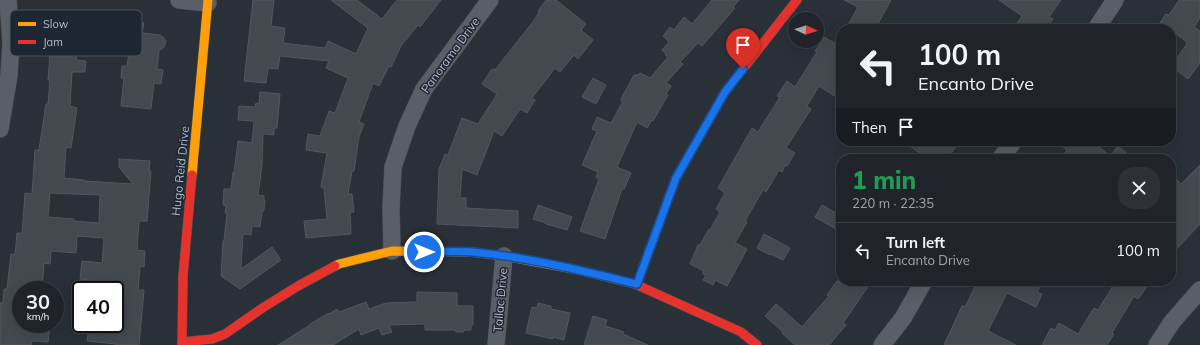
<!DOCTYPE html>
<html lang="en">
<head>
<meta charset="utf-8">
<style>
  body { margin:0; font-family:Mulish,sans-serif; background:#2d3036; color:#f1f3f6; height:100vh; display:flex; flex-direction:column; font-size:15px; white-space:nowrap }
  * { box-sizing:border-box; margin:0 }
  p { font-size:13px; color:#a2a4a8 }
  .icon { flex:none; width:22px; height:22px; fill:none; stroke:currentColor; stroke-width:2; stroke-linecap:round; stroke-linejoin:round }
  .map { position:relative; flex:1; overflow:hidden }
  .drawer { position:absolute; left:836px; top:154px; width:340px; height:132px; display:flex; flex-direction:column; background:#20242a; border-radius:16px; box-shadow:0 4px 16px #0002,0 0 0 1px #3d4147 }
  .drawer>* { flex:none }
  .banner { position:absolute; left:836px; top:24px; width:340px; height:122px; border-radius:16px; box-shadow:0 4px 16px #0002,0 0 0 1px #3d4147; background:#20242a; color:#f1f3f6; overflow:hidden }
  .needle { width:26px; rotate:93deg }
  .fabs { position:absolute; left:788px; top:12px; display:grid; gap:8px }
  .fabs a { display:grid; place-items:center; width:36px; height:36px; border-radius:50%; background:#20242a; box-shadow:0 4px 16px #0002,0 0 0 1px #3d4147; font-size:20px }
  .speed { position:absolute; left:12px; top:281px; display:flex; gap:8px; font-size:20px; font-weight:700; text-align:center }
  .speed>* { display:grid; place-content:center; width:52px; height:52px; border-radius:50%; background:#20242a; box-shadow:0 4px 16px #0002,0 0 0 1px #3d4147; line-height:1 }
  .speed small { font-size:10px; font-weight:400 }
  .speed .limit { border:2px solid #111; border-radius:6px; background:#fff; color:#111 }
  .pin { position:absolute; display:grid; place-items:center; width:34px; height:34px; color:#fff; margin:-41px -17px; border-radius:50% 50% 50% 0; rotate:-45deg; box-shadow:0 0 4px #0007 }
  .pin .icon { rotate:45deg }
  .me { position:absolute; width:44px; margin:-22px; rotate:90deg; stroke-linejoin:round; filter:drop-shadow(0 0 3px #0008) }
  .turn { display:flex; align-items:center; gap:14px; height:84px; padding:0 16px; font-size:18px }
  .turn .icon { width:52px; height:52px; stroke-width:2.5 }
  .turn b { display:block; font-size:28px; line-height:34px }
  .then { display:flex; align-items:center; height:38px; padding:0 16px; background:#0003; gap:8px; font-size:15px }
  .round { display:grid; place-items:center; flex:none; width:42px; height:42px; border-radius:16px; background:#2d3036 }
  .summary { display:flex; align-items:center; justify-content:space-between; height:68px; padding:0 16px }
  h1 { font-size:24px; font-weight:800; line-height:30px; color:#1e9e55 }
  ul { padding:0; list-style:none }
  li { display:flex; align-items:center; gap:12px; height:56px; padding:0 16px; border-top:1px solid #3d4147 }
  li div { flex:1 }
  li b { display:block; font-size:15px }
  li em { font-style:normal }
  .map>svg:first-child { display:block }
  .building { fill:#444950; stroke:#52575f; fill-rule:evenodd }
  .lines { fill:none; stroke-linecap:round; stroke-linejoin:round }
  .street-casing { stroke:#484c53; stroke-width:18 }
  .slow-casing { stroke:#484c53; stroke-width:10 }
  .jam-casing { stroke:#484c53; stroke-width:10 }
  .street { stroke:#5a5e66; stroke-width:17 }
  .slow { stroke:#ff9f0a; stroke-width:9 }
  .jam { stroke:#e5322d; stroke-width:9 }
  .route-casing { stroke:#114b97; stroke-width:10 }
  .route { stroke:#1a73e8; stroke-width:7 }
  .labels { text-anchor:middle; dominant-baseline:central; stroke-width:3; stroke-linejoin:round; paint-order:stroke }
  .street-label { font-size:12px; fill:#b4bcc9; stroke:#1d2633 }
  .key { fill:#1d2633; stroke:#4a5360; stroke-width:1 }
  .key-label { font-size:11px; fill:#b4bcc9 }
</style>
</head>
<body>
<div class="map">
<svg width="1200" height="345" viewBox="0 0 1200 345">
  <rect width="100%" height="100%" fill="#2a3038"/>
  <g class="building">
    <path d="M 253,0 L 274,0 L 271,26 L 285,28 L 283,43 L 325,48 L 328,41 L 356,54 L 368,28 L 331,0 L 357,0 L 382,19 L 397,0 L 441,0 L 420,27 L 418,25 L 401,46 L 391,67 L 389,66 L 379,86 L 373,83 L 359,122 L 364,124 L 359,137 L 354,171 L 352,171 L 348,194 L 352,194 L 354,212 L 350,212 L 351,234 L 306,238 L 304,221 L 327,219 L 324,188 L 321,187 L 327,153 L 306,150 L 308,134 L 320,136 L 329,111 L 335,113 L 348,78 L 326,68 L 329,61 L 280,56 L 278,69 L 268,68 L 266,83 L 244,81 Z"/>
    <path d="M 546,0 L 556,0 L 586,24 L 581,30 L 593,40 L 578,59 L 574,55 L 560,72 L 555,68 L 532,98 L 535,100 L 527,113 L 520,109 L 502,136 L 494,131 L 477,175 L 462,169 L 460,198 L 466,198 L 466,208 L 518,211 L 518,228 L 437,224 L 439,169 L 445,154 L 448,155 L 462,118 L 478,124 L 497,94 L 482,84 L 492,69 L 495,70 L 535,19 L 539,12 L 538,11 Z"/>
    <path d="M 712,0 L 739,0 L 733,7 L 735,8 L 702,46 L 698,43 L 680,62 L 683,64 L 666,83 L 671,86 L 666,94 L 668,95 L 653,121 L 652,120 L 647,128 L 637,122 L 617,167 L 631,173 L 624,189 L 622,189 L 605,239 L 580,231 L 599,179 L 596,177 L 598,172 L 582,165 L 597,131 L 592,129 L 597,117 L 611,123 L 622,103 L 621,99 L 634,75 L 638,75 L 640,73 L 650,78 L 668,57 L 665,55 L 666,54 L 662,50 L 669,42 L 663,36 L 670,27 L 674,30 L 684,17 L 692,24 Z"/>
    <path d="M 844,0 L 891,0 L 875,29 L 846,29 L 858,7 Z"/>
    <path d="M 999,0 L 1061,0 L 1049,17 L 1053,19 L 1046,29 L 1013,29 L 1022,16 Z"/>
    <path d="M 1179,0 L 1199,0 L 1200,4 L 1200,18 L 1194,27 L 1200,31 L 1200,63 L 1188,79 L 1171,66 L 1187,44 L 1186,44 L 1187,42 L 1171,30 L 1171,29 L 1169,29 L 1160,23 L 1166,14 L 1169,15 Z"/>
    <path d="M 75,15 L 104,17 L 104,19 L 144,23 L 142,33 L 160,35 L 163,37 L 166,41 L 164,47 L 159,51 L 157,69 L 163,70 L 161,84 L 154,83 L 151,109 L 121,106 L 124,78 L 121,78 L 122,66 L 127,66 L 130,45 L 110,43 L 110,37 L 77,35 L 76,60 L 86,61 L 85,72 L 72,72 L 70,106 L 77,108 L 71,148 L 66,147 L 64,178 L 84,180 L 84,181 L 133,184 L 119,167 L 119,159 L 150,161 L 149,171 L 151,171 L 147,221 L 139,221 L 137,250 L 145,251 L 144,267 L 140,266 L 138,290 L 144,290 L 139,345 L 115,345 L 116,344 L 87,341 L 89,328 L 115,330 L 115,290 L 97,290 L 98,281 L 80,279 L 82,261 L 102,263 L 104,238 L 77,236 L 76,253 L 51,251 L 50,264 L 44,263 L 42,290 L 21,290 L 21,324 L 50,326 L 48,342 L 32,341 L 31,345 L 0,345 L 0,303 L 3,303 L 4,289 L 7,289 L 11,254 L 15,255 L 17,233 L 22,233 L 25,193 L 32,194 L 35,150 L 39,150 L 46,104 L 48,104 L 50,80 L 48,80 L 51,41 L 53,41 L 54,17 L 75,18 ZM 50,193 L 100,195 L 99,223 L 73,221 L 74,219 L 48,217 Z"/>
    <path d="M 824,37 L 838,45 L 836,49 L 841,52 L 841,100 L 819,86 L 807,106 L 811,109 L 786,148 L 795,153 L 787,166 L 785,165 L 782,172 L 779,170 L 766,192 L 763,190 L 745,221 L 747,222 L 735,243 L 747,249 L 727,286 L 715,280 L 713,285 L 703,280 L 706,275 L 703,274 L 704,271 L 690,264 L 698,245 L 700,245 L 709,229 L 710,230 L 720,212 L 716,209 L 725,193 L 718,188 L 752,128 L 758,132 L 780,97 L 777,96 L 787,81 L 795,87 L 817,52 L 815,51 Z"/>
    <path d="M 593,78 L 606,85 L 596,104 L 582,97 Z"/>
    <path d="M 260,92 L 280,94 L 277,128 L 274,128 L 274,135 L 263,134 L 262,165 L 258,195 L 264,196 L 264,200 L 265,201 L 264,210 L 262,212 L 260,227 L 252,226 L 251,235 L 243,234 L 241,269 L 272,247 L 281,260 L 240,289 L 221,276 L 223,241 L 224,241 L 227,213 L 225,213 L 226,206 L 223,205 L 224,189 L 231,189 L 233,172 L 234,173 L 238,141 L 252,143 L 254,121 L 238,120 L 239,106 L 255,107 L 256,103 L 259,104 Z"/>
    <path d="M 902,141 L 960,141 L 947,159 L 929,159 Z"/>
    <path d="M 1055,141 L 1092,141 L 1110,156 L 1118,146 L 1134,159 L 1059,159 L 1067,150 Z"/>
    <path d="M 1200,165 L 1200,224 L 1171,255 L 1171,174 L 1181,184 Z"/>
    <path d="M 538,205 L 572,217 L 567,230 L 546,224 L 546,223 L 533,219 Z"/>
    <path d="M 822,205 L 841,216 L 841,232 L 815,217 Z"/>
    <path d="M 764,234 L 790,248 L 783,260 L 771,254 L 770,255 L 757,248 Z"/>
    <path d="M 837,281 L 872,281 L 843,323 L 846,325 L 829,345 L 795,345 L 782,333 L 783,332 L 765,316 L 776,304 L 802,327 L 829,296 L 827,295 Z"/>
    <path d="M 978,281 L 1028,281 L 1040,287 L 1037,292 L 1042,294 L 1036,307 L 1007,293 L 988,331 L 1016,345 L 944,345 L 962,306 L 965,307 Z"/>
    <path d="M 1116,281 L 1151,281 L 1138,299 L 1134,296 L 1112,333 L 1114,334 L 1107,345 L 1042,345 L 1051,328 L 1055,330 L 1059,323 L 1078,334 L 1094,308 L 1098,310 Z"/>
    <path d="M 417,292 L 457,293 L 457,306 L 473,306 L 473,325 L 471,325 L 471,330 L 465,330 L 463,332 L 456,332 L 455,330 L 425,330 L 425,324 L 389,325 L 392,332 L 382,335 L 379,328 L 361,335 L 359,329 L 333,345 L 278,345 L 310,325 L 310,324 L 329,313 L 329,314 L 337,309 L 339,312 L 366,302 L 369,309 L 386,303 L 417,302 Z"/>
    <path d="M 538,303 L 551,306 L 551,309 L 570,313 L 564,340 L 553,337 L 553,339 L 526,333 L 532,307 L 537,308 Z"/>
    <path d="M 593,316 L 607,320 L 605,326 L 624,332 L 623,334 L 648,345 L 584,345 Z"/>
  </g>
  <g class="lines">
    <g class="street-casing">
      <g id="street">
        <path d="M 179,0 L 208,3"/>
        <path d="M 1096,29 L 1115,0"/>
        <path d="M 0,129 L 9,75 L 11,43 L 8,0"/>
        <path d="M 1000,159 L 1014,141"/>
        <path d="M 392,251 L 391,209 L 393,167 L 407,126 L 424,89 L 490,0"/>
        <path d="M 496,345 L 504,256"/>
        <path d="M 882,345 L 903,318 L 924,281"/>
        <path d="M 1157,345 L 1172,322 L 1200,290"/>
      </g>
    </g>
    <g class="slow-casing">
      <g id="slow">
        <path d="M 192,175 L 208,0"/>
        <path d="M 335,266 L 339,264 L 392,251 L 471,252 L 504,256 L 574,269 L 635,284"/>
      </g>
    </g>
    <g class="jam-casing">
      <g id="jam">
        <path d="M 635,284 L 741,332 L 757,345"/>
        <path d="M 637,284 L 676,178 L 725,92 L 797,0"/>
        <path d="M 182,342 L 212,339 L 225,334 L 264,307 L 298,286 L 335,266"/>
        <path d="M 182,345 L 183,276 L 192,175"/>
      </g>
    </g>
    <use href="#street" class="street"/>
    <use href="#slow" class="slow"/>
    <use href="#jam" class="jam"/>
  </g>
  <g class="lines">
    <g class="route-casing">
      <path id="route" d="M 424,252 C 440,252 456,251 472,252 C 528,257 583,271 637,284 L 676,178 L 725,92 L 743,69"/>
    </g>
    <use href="#route" class="route"/>
  </g>
  <g class="labels">
    <g class="street-label">
      <text transform="translate(450 55) rotate(-54)">Panorama Drive</text>
      <text transform="translate(180 171) rotate(-84)">Hugo Reid Drive</text>
      <text transform="translate(500 300) rotate(-85)">Tallac Drive</text>
    </g>
  </g>
  <rect x="10" y="10" width="132" height="46" rx="6" class="key"/>
  <rect x="18" y="22" width="18" height="4" fill="#ff9f0a"/>
  <rect x="18" y="40" width="18" height="4" fill="#e5322d"/>
  <g class="key-label">
    <text x="43" y="28">Slow</text>
    <text x="43" y="46">Jam</text>
  </g>
</svg>
<div class="fabs">
<a><svg class="needle" viewBox="-14 -14 28 28"><path d="M0-13l5 13h-10z" fill="#e53935"/><path d="M0 13l5-13h-10z" fill="#a2a4a8"/></svg></a>
</div>
<div class="speed"><div>30<small>km/h</small></div><div class="limit">40</div></div>
<div class="pin" style="left:743px;top:69px;background:#d93025"><svg class="icon" aria-label="arrive" viewBox="0 0 24 24"><path d="M6 21V4h12l-3 4 3 4H6"/></svg></div>
<svg class="me" style="left:424px;top:252px" viewBox="-20 -20 40 40"><circle r="17" fill="#1a73e8" stroke="#fff" stroke-width="3"/><path d="M0-11L8 9 0 5-8 9z" fill="#fff"/></svg>
<div class="banner">
<div class="turn"><svg class="icon" aria-label="left" viewBox="0 0 24 24"><path d="M17 20v-9H6M10 6l-5 5 5 5"/></svg><div><b>100 m</b>Encanto Drive</div></div>
<div class="then">Then<svg class="icon" aria-label="arrive" viewBox="0 0 24 24"><path d="M6 21V4h12l-3 4 3 4H6"/></svg></div>
</div>
<section class="drawer">
<div class="summary"><div><h1>1 min</h1><p>220 m · 22:35</p></div><a class="round"><svg class="icon" aria-label="close" viewBox="0 0 24 24"><path d="M6 6l12 12M18 6L6 18"/></svg></a></div>
<ul>
<li><svg class="icon" aria-label="left" viewBox="0 0 24 24"><path d="M17 20v-9H6M10 6l-5 5 5 5"/></svg><div><b>Turn left</b><p>Encanto Drive</p></div><em>100 m</em></li>
</ul>
</section>
</div>
</body>
</html>
